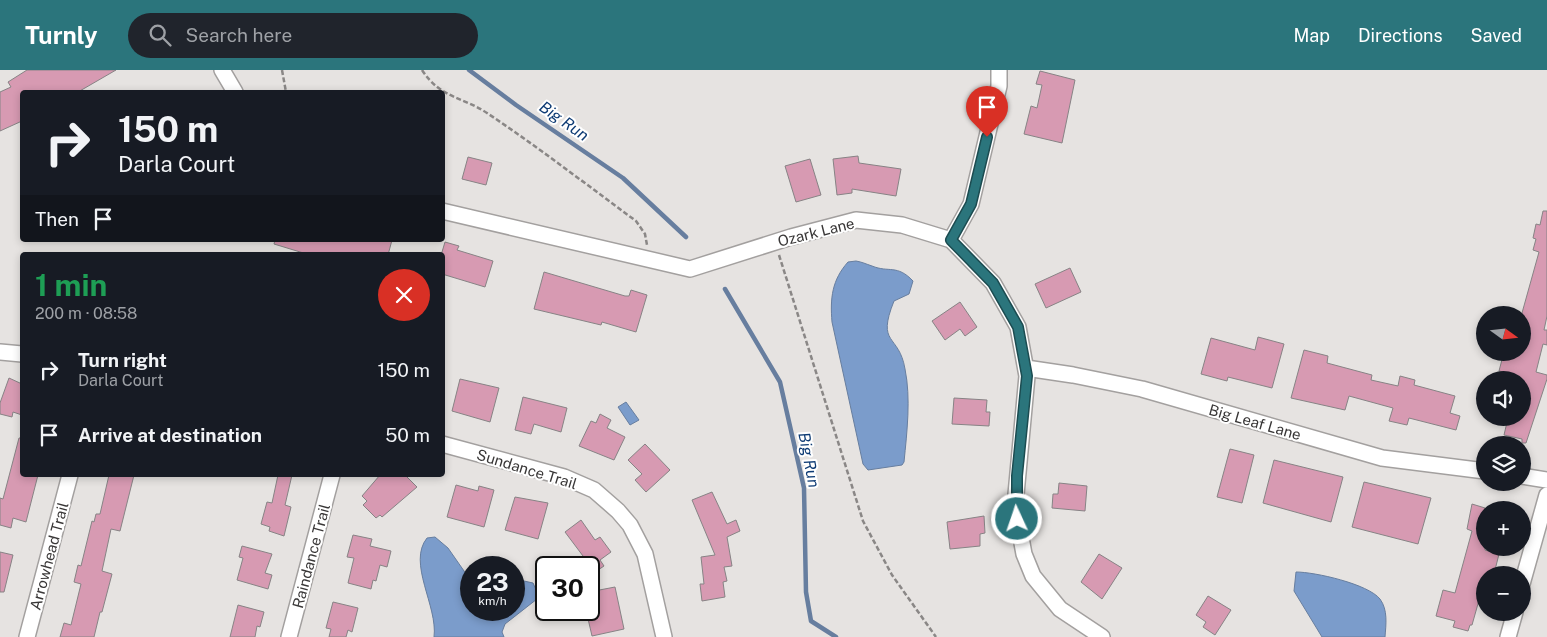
<!DOCTYPE html>
<html lang="en">
<head>
<meta charset="utf-8">
<style>
  body { margin:0; font-family:"Public Sans",sans-serif; background:#20242c; color:#f1f3f6; height:100vh; display:flex; flex-direction:column; font-size:19px; white-space:nowrap }
  * { box-sizing:border-box; margin:0 }
  p { font-size:16px; color:#9ea1a6 }
  .icon { flex:none; width:28px; height:28px; fill:none; stroke:currentColor; stroke-width:2; stroke-linecap:round; stroke-linejoin:round }
  .map { position:relative; flex:1; overflow:hidden }
  .panel { position:absolute; left:20px; top:182px; width:425px; height:225px; display:flex; flex-direction:column; background:#171b24; border-radius:5px; box-shadow:0 2px 8px #0003 }
  .panel>* { flex:none }
  .hud { position:absolute; left:20px; top:20px; width:425px; height:152px; border-radius:5px; box-shadow:0 2px 8px #0003; background:#171b24; color:#f1f3f6; overflow:hidden }
  .needle { width:32px; rotate:105deg }
  .controls { position:absolute; left:1476px; top:236px; display:grid; gap:10px }
  .controls a { display:grid; place-items:center; width:55px; height:55px; border-radius:50%; background:#171b24; box-shadow:0 2px 8px #0003; font-size:25px }
  .speed { position:absolute; left:460px; top:486px; display:flex; gap:10px; font-size:25px; font-weight:700; text-align:center }
  .speed>* { display:grid; place-content:center; width:65px; height:65px; border-radius:50%; background:#171b24; box-shadow:0 2px 8px #0003; line-height:1 }
  .speed small { font-size:12px; font-weight:400 }
  .speed .limit { border:2px solid #111; border-radius:8px; background:#fff; color:#111 }
  .pin { position:absolute; display:grid; place-items:center; width:42px; height:42px; color:#fff; margin:-51px -21px; border-radius:50% 50% 50% 0; rotate:-45deg; box-shadow:0 0 5px #0007 }
  .pin .icon { rotate:45deg }
  .me { position:absolute; width:55px; margin:-28px; rotate:357deg; stroke-linejoin:round; filter:drop-shadow(0 0 4px #0008) }
  .turn { display:flex; align-items:center; gap:18px; height:105px; padding:0 15px; font-size:22px }
  .turn .icon { width:65px; height:65px; stroke-width:2.5 }
  .turn b { display:block; font-size:35px; line-height:42px }
  .then { display:flex; align-items:center; height:48px; padding:0 15px; background:#0003; gap:10px; font-size:19px }
  .round { display:grid; place-items:center; flex:none; width:52px; height:52px; border-radius:26px; background:#20242c }
  .summary { display:flex; align-items:center; justify-content:space-between; height:85px; padding:0 15px }
  h1 { font-size:30px; font-weight:700; line-height:38px; color:#1e9e55 }
  ul { padding:0; list-style:none }
  li { display:flex; align-items:center; gap:15px; height:65px; padding:0 15px }
  li div { flex:1 }
  li b { display:block; font-size:19px }
  li em { font-style:normal }
  header { display:flex; align-items:center; gap:30px; box-sizing:border-box; height:70px; padding:0 25px; background:#2b757c; color:#fff }
  header strong { font-size:24px }
  nav { display:flex; gap:28px; margin-inline-start:auto; font-size:18px }
  .search { width:350px; height:45px; background:#20242c; display:flex; align-items:center; gap:12px; box-sizing:border-box; padding:0 18px; border-radius:28px; color:#9ea1a6; font-size:19px }
  .map>svg:first-child { display:block }
  .water { fill:#7b9ccb; stroke:#677e9f }
  .lines { fill:none; stroke-linecap:round; stroke-linejoin:round }
  .stream { stroke:#677e9f; stroke-width:4.5 }
  .building { fill:#d79ab2; stroke:#878385 }
  .minor-casing { stroke:#a3a09f; stroke-width:18 }
  .path { stroke:#8a8786; stroke-width:2.5; stroke-dasharray:5 2.5; stroke-linecap:butt }
  .minor { stroke:#fff; stroke-width:15 }
  .route-casing { stroke:#1c4c51; stroke-width:12 }
  .route { stroke:#2b757c; stroke-width:9 }
  .labels { text-anchor:middle; dominant-baseline:central; stroke-width:4; stroke-linejoin:round; paint-order:stroke }
  .street-label { font-size:15px; fill:#393737; stroke:#fff }
  .water-label { font-size:16px; font-style:italic; fill:#0e3b74; stroke:#fff }
</style>
</head>
<body>
<header>
<strong>Turnly</strong>
<div class="search"><svg class="icon" aria-label="search" viewBox="0 0 24 24"><circle cx="10" cy="10" r="6"/><path d="M15 15l6 6"/></svg>Search here</div>
<nav><a>Map</a><a>Directions</a><a>Saved</a></nav>
</header>
<div class="map">
<svg width="1547" height="567" viewBox="0 0 1547 567">
  <rect width="100%" height="100%" fill="#e6e3e1"/>
  <g class="water">
    <path d="M 856,191 C 862,192 866,194 872,196 C 889,203 897,194 913,211 L 909,224 L 894,231 C 876,276 899,263 905,299 C 911,328 907,362 904,392 L 902,395 L 868,400 L 863,394 L 832,252 C 830,228 832,210 848,192 Z"/>
    <path d="M 626,332 L 639,350 L 630,355 L 618,337 Z"/>
    <path d="M 435,467 L 448,478 L 471,511 L 471,540 L 514,540 L 514,514 L 524,511 L 533,513 L 538,524 L 537,529 L 505,554 L 502,562 L 504,567 L 434,567 C 438,536 407,493 427,468 Z"/>
    <path d="M 1296,502 C 1315,502 1368,514 1380,529 C 1388,540 1386,554 1385,567 L 1322,567 L 1294,521 Z"/>
  </g>
  <g class="lines">
    <g class="stream">
      <path d="M 469,0 L 516,35 L 623,108 L 686,167"/>
      <path d="M 725,219 L 780,312 L 804,418 L 806,522 L 811,551 L 836,567"/>
    </g>
  </g>
  <g class="building">
    <path d="M 27,0 L 116,0 L 78,22 L 22,22 L 22,51 L 0,61 L 0,22 L 11,17 L 8,12 Z"/>
    <path d="M 1040,1 L 1075,10 L 1062,73 L 1024,64 L 1031,36 L 1037,38 L 1042,15 L 1036,14 Z"/>
    <path d="M 858,86 L 859,93 L 901,99 L 896,126 L 852,119 L 852,123 L 837,125 L 833,89 Z"/>
    <path d="M 468,87 L 492,93 L 486,115 L 462,109 Z"/>
    <path d="M 810,89 L 821,125 L 796,132 L 785,96 Z"/>
    <path d="M 1543,141 L 1547,141 L 1547,246 L 1544,260 L 1547,260 L 1547,275 L 1543,274 L 1536,302 L 1547,305 L 1547,309 L 1526,373 L 1522,373 L 1522,369 L 1504,365 L 1508,348 L 1522,348 L 1522,310 L 1503,308 L 1504,302 L 1499,301 L 1504,282 L 1522,282 L 1522,243 L 1539,182 L 1533,180 L 1536,169 L 1533,168 L 1536,154 L 1540,155 Z"/>
    <path d="M 275,170 L 392,170 L 388,185 L 310,185 L 274,174 Z"/>
    <path d="M 445,172 L 459,176 L 457,180 L 493,191 L 485,217 L 442,204 L 442,182 Z"/>
    <path d="M 1070,198 L 1081,222 L 1046,238 L 1035,214 Z"/>
    <path d="M 544,202 L 625,226 L 629,226 L 631,220 L 647,225 L 636,262 L 602,252 L 601,255 L 534,239 Z"/>
    <path d="M 960,232 L 977,257 L 965,266 L 960,259 L 945,270 L 932,251 Z"/>
    <path d="M 1258,267 L 1284,274 L 1272,318 L 1228,307 L 1227,311 L 1201,304 L 1211,268 L 1255,280 Z"/>
    <path d="M 1304,280 L 1328,286 L 1327,293 L 1372,305 L 1371,310 L 1398,316 L 1400,306 L 1415,310 L 1414,315 L 1455,326 L 1450,343 L 1460,346 L 1456,360 L 1409,348 L 1407,355 L 1389,351 L 1393,338 L 1349,326 L 1345,340 L 1291,328 Z"/>
    <path d="M 9,308 L 22,314 L 22,345 L 13,342 L 12,347 L 0,344 L 0,333 Z"/>
    <path d="M 460,309 L 499,318 L 490,352 L 452,341 Z"/>
    <path d="M 523,327 L 567,338 L 561,362 L 534,354 L 531,364 L 515,360 Z"/>
    <path d="M 954,328 L 987,330 L 986,342 L 990,342 L 989,356 L 952,354 Z"/>
    <path d="M 600,344 L 611,350 L 607,358 L 625,367 L 614,390 L 579,376 L 591,351 L 596,353 Z"/>
    <path d="M 19,368 L 22,368 L 22,405 L 38,405 L 26,452 L 13,448 L 11,458 L 0,455 L 0,428 L 3,429 Z"/>
    <path d="M 645,374 L 670,400 L 646,422 L 635,410 L 642,404 L 628,390 Z"/>
    <path d="M 1230,379 L 1254,385 L 1242,433 L 1217,427 Z"/>
    <path d="M 1274,390 L 1343,407 L 1331,452 L 1263,433 Z"/>
    <path d="M 109,405 L 134,405 L 120,461 L 111,459 L 102,501 L 112,504 L 102,542 L 100,542 L 94,567 L 60,567 L 64,553 L 71,555 L 81,514 L 74,512 L 78,495 L 81,496 L 92,451 L 94,452 L 96,444 L 100,444 Z"/>
    <path d="M 278,405 L 292,405 L 285,435 L 291,437 L 284,466 L 269,461 L 270,457 L 261,454 L 267,432 L 272,433 Z"/>
    <path d="M 380,405 L 405,405 L 417,417 L 382,447 L 380,445 L 376,448 L 363,435 L 367,431 L 362,426 Z"/>
    <path d="M 1364,412 L 1431,428 L 1418,474 L 1352,457 Z"/>
    <path d="M 1059,413 L 1087,416 L 1085,441 L 1052,438 L 1053,424 L 1058,424 Z"/>
    <path d="M 456,415 L 478,421 L 479,416 L 494,420 L 484,457 L 447,447 Z"/>
    <path d="M 712,422 L 727,454 L 736,450 L 740,461 L 727,467 L 732,496 L 724,497 L 727,511 L 723,512 L 725,527 L 702,531 L 700,514 L 704,514 L 701,487 L 715,485 L 692,430 Z"/>
    <path d="M 515,427 L 548,433 L 538,469 L 505,460 Z"/>
    <path d="M 1472,434 L 1485,438 L 1485,480 L 1499,484 L 1495,500 L 1492,500 L 1491,505 L 1485,505 L 1485,516 L 1483,516 L 1472,555 L 1470,555 L 1468,561 L 1453,557 L 1455,551 L 1436,546 L 1443,520 L 1455,523 L 1472,461 L 1467,459 Z"/>
    <path d="M 984,446 L 985,463 L 980,464 L 980,476 L 950,479 L 947,452 Z"/>
    <path d="M 581,450 L 595,470 L 600,467 L 611,482 L 600,490 L 604,496 L 595,502 L 565,462 Z"/>
    <path d="M 353,465 L 372,469 L 370,476 L 391,481 L 387,497 L 380,495 L 376,511 L 373,510 L 371,519 L 348,513 L 354,488 L 347,487 Z"/>
    <path d="M 242,476 L 272,484 L 265,503 L 272,505 L 268,519 L 237,510 L 243,488 L 239,487 Z"/>
    <path d="M 0,482 L 13,485 L 4,522 L 0,522 Z"/>
    <path d="M 1099,484 L 1122,498 L 1102,529 L 1081,512 Z"/>
    <path d="M 615,517 L 624,559 L 592,566 L 586,540 L 589,540 L 589,522 Z"/>
    <path d="M 1208,526 L 1231,540 L 1215,565 L 1203,557 L 1206,552 L 1196,545 Z"/>
    <path d="M 333,532 L 358,538 L 352,562 L 348,560 L 346,567 L 329,567 L 331,559 L 326,558 Z"/>
    <path d="M 238,535 L 264,542 L 260,557 L 257,556 L 255,567 L 230,567 Z"/>
  </g>
  <g class="lines">
    <g class="minor-casing">
      <g id="minor">
        <path d="M 222,0 L 235,22"/>
        <path d="M 442,141 L 690,199 L 791,167 L 856,150 L 902,155 L 951,170 L 993,213 L 1018,257 L 1027,306 L 1015,435 L 1024,484 L 1033,506 L 1060,539 L 1102,567"/>
        <path d="M 951,170 L 971,134 L 999,16 L 999,0"/>
        <path d="M 0,282 L 22,284"/>
        <path d="M 1026,298 L 1073,305 L 1142,319 L 1382,388 L 1485,401"/>
        <path d="M 442,374 L 564,407 L 594,420 L 618,441 L 630,455 L 645,484 L 664,567"/>
        <path d="M 1522,406 L 1547,410"/>
        <path d="M 1522,514 L 1547,425"/>
        <path d="M 27,567 L 70,405"/>
        <path d="M 289,567 L 332,405"/>
        <path d="M 1508,567 L 1515,542"/>
      </g>
    </g>
    <g class="path">
      <path d="M 282,0 L 286,22"/>
      <path d="M 422,0 C 440,28 463,27 487,43 C 538,77 587,115 636,151 L 645,164 L 647,175"/>
      <path d="M 779,185 L 863,451 L 892,505 L 936,567"/>
    </g>
    <use href="#minor" class="minor"/>
  </g>
  <g class="lines">
    <g class="route-casing">
      <path id="route" d="M 987,67 L 971,134 L 951,170 L 993,213 L 1018,257 L 1027,306 L 1017,406 L 1017,449"/>
    </g>
    <use href="#route" class="route"/>
  </g>
  <g class="labels">
    <g class="street-label">
      <text transform="translate(816 162) rotate(-14)">Ozark Lane</text>
      <text transform="translate(1255 352) rotate(16)">Big Leaf Lane</text>
      <text transform="translate(527 399) rotate(17)">Sundance Trail</text>
      <text transform="translate(49 486) rotate(-75)">Arrowhead Trail</text>
      <text transform="translate(311 486) rotate(-75)">Raindance Trail</text>
    </g>
    <g class="water-label">
      <text transform="translate(564 51) rotate(35)">Big Run</text>
      <text transform="translate(809 390) rotate(79)">Big Run</text>
    </g>
  </g>
</svg>
<div class="controls">
<a><svg class="needle" viewBox="-14 -14 28 28"><path d="M0-13l5 13h-10z" fill="#e53935"/><path d="M0 13l5-13h-10z" fill="#9ea1a6"/></svg></a>
<a><svg class="icon" aria-label="sound" viewBox="0 0 24 24"><path d="M4 9h4l5-4v14l-5-4H4zM17 9q2 3 0 6"/></svg></a>
<a><svg class="icon" aria-label="layers" viewBox="0 0 24 24"><path d="M12 4l9 5-9 5-9-5zM3 14l9 5 9-5"/></svg></a>
<a>+</a>
<a>−</a>
</div>
<div class="speed"><div>23<small>km/h</small></div><div class="limit">30</div></div>
<div class="pin" style="left:987px;top:67px;background:#d93025"><svg class="icon" aria-label="arrive" viewBox="0 0 24 24"><path d="M6 21V4h12l-3 4 3 4H6"/></svg></div>
<svg class="me" style="left:1017px;top:449px" viewBox="-20 -20 40 40"><circle r="17" fill="#2b757c" stroke="#fff" stroke-width="3"/><path d="M0-11L8 9 0 5-8 9z" fill="#fff"/></svg>
<div class="hud">
<div class="turn"><svg class="icon" aria-label="right" viewBox="0 0 24 24"><path d="M7 20v-9h11M14 6l5 5-5 5"/></svg><div><b>150 m</b>Darla Court</div></div>
<div class="then">Then<svg class="icon" aria-label="arrive" viewBox="0 0 24 24"><path d="M6 21V4h12l-3 4 3 4H6"/></svg></div>
</div>
<section class="panel">
<div class="summary"><div><h1>1 min</h1><p>200 m · 08:58</p></div><a class="round" style="background:#d93025;color:#fff"><svg class="icon" aria-label="close" viewBox="0 0 24 24"><path d="M6 6l12 12M18 6L6 18"/></svg></a></div>
<ul>
<li><svg class="icon" aria-label="right" viewBox="0 0 24 24"><path d="M7 20v-9h11M14 6l5 5-5 5"/></svg><div><b>Turn right</b><p>Darla Court</p></div><em>150 m</em></li>
<li><svg class="icon" aria-label="arrive" viewBox="0 0 24 24"><path d="M6 21V4h12l-3 4 3 4H6"/></svg><div><b>Arrive at destination</b></div><em>50 m</em></li>
</ul>
</section>
</div>
</body>
</html>
